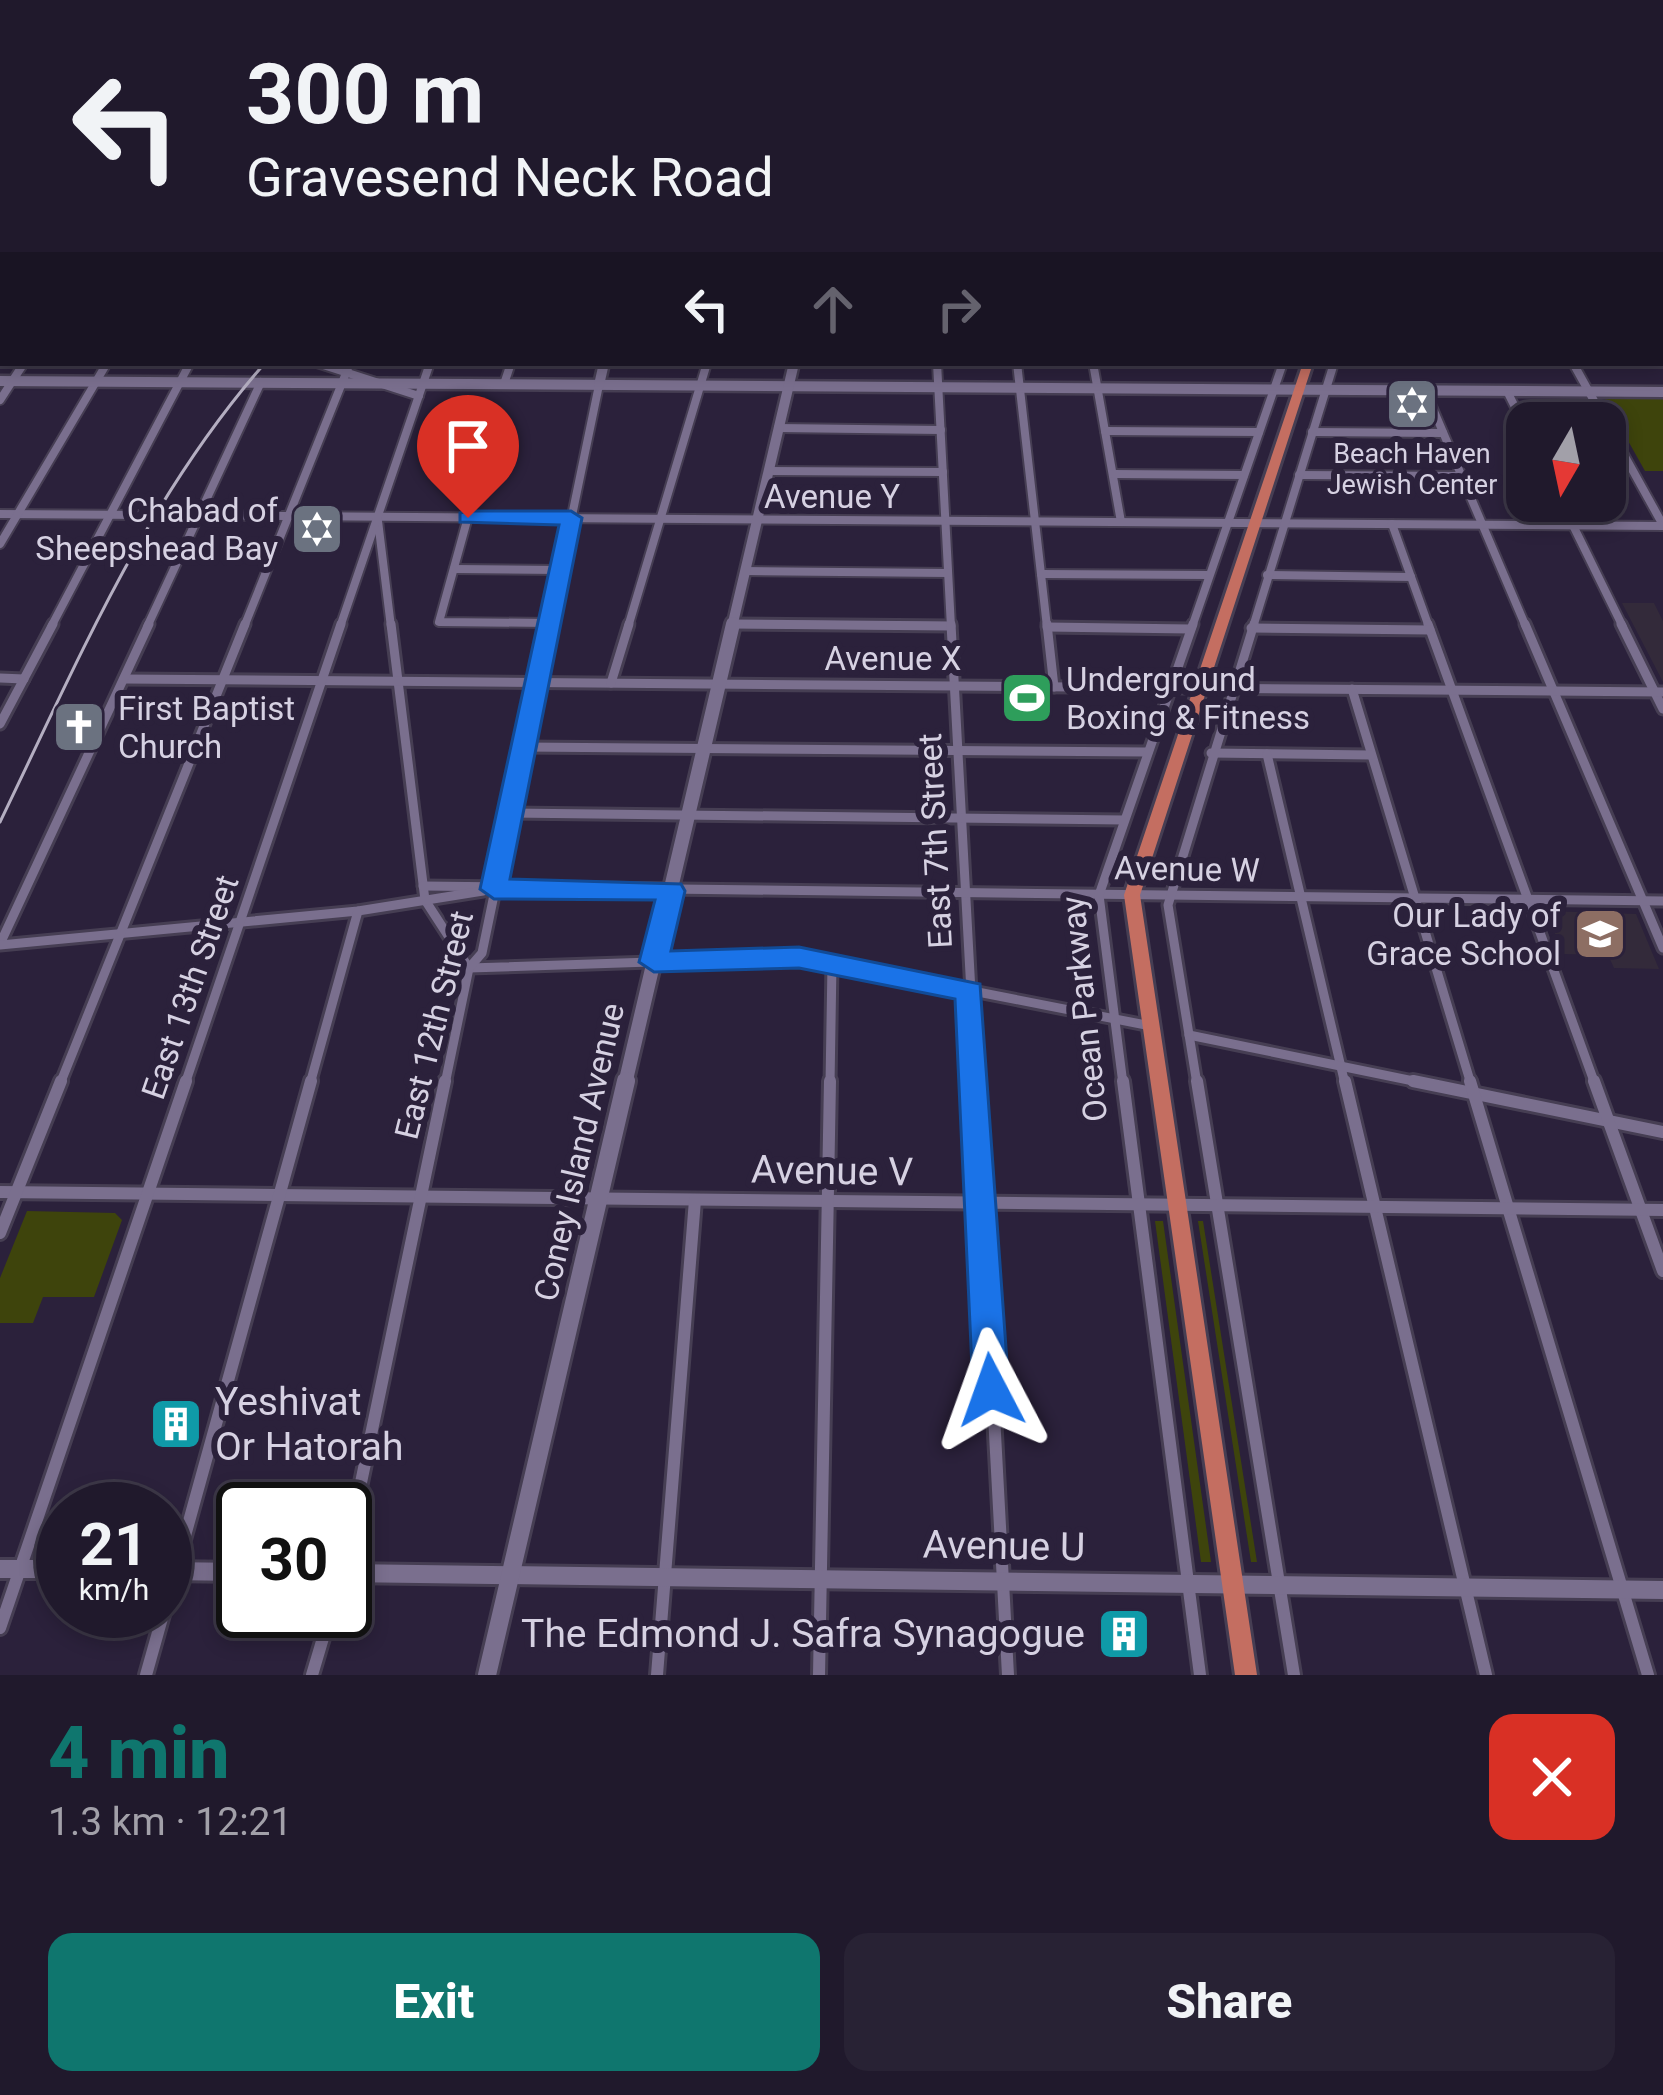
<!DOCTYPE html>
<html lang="en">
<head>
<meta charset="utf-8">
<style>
  body { margin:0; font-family:Roboto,sans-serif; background:#282234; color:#f1f3f6; height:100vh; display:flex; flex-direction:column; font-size:45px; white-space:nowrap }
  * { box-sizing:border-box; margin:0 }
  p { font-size:39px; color:#a2a0a9 }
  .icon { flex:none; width:66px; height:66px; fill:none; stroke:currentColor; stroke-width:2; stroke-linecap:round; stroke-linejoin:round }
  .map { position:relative; height:1675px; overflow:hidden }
  .side { display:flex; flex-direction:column; background:#20192c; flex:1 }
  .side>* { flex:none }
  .banner { position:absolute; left:0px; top:0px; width:1665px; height:366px; box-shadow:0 6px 18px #0003,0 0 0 3px #3d3848; background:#20192c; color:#f1f3f6; overflow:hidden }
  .needle { width:78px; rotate:189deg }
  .tools { position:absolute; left:1506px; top:402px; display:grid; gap:24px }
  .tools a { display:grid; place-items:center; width:120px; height:120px; border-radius:24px; background:#20192c; box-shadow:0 6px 18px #0003,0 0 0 3px #3d3848; font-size:60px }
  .speed { position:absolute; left:36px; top:1482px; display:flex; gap:24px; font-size:60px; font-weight:700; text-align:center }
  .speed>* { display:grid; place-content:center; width:156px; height:156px; border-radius:50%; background:#20192c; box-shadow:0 6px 18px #0003,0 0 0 3px #3d3848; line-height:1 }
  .speed small { font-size:30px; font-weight:400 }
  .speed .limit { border:6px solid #111; border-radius:18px; background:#fff; color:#111 }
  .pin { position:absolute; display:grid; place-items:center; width:102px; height:102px; color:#fff; margin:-123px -51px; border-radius:50% 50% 50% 0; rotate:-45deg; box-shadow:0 0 12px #0007 }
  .pin .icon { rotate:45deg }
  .me { position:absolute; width:132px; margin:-66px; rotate:356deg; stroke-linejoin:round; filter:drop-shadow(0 0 9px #0008) }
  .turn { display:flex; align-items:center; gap:42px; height:252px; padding:0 48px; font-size:54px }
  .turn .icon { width:156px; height:156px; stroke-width:2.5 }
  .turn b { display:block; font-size:84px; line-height:102px }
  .lanes { display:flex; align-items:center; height:114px; padding:0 48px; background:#0003; justify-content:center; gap:60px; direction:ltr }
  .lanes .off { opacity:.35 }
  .round { display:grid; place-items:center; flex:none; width:126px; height:126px; border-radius:24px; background:#282234 }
  .summary { display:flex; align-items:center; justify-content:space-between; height:204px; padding:0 48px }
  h1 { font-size:72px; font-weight:800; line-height:90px; color:#0f766e }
  .primary-button { display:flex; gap:24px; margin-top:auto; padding:24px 48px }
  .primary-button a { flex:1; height:138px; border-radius:24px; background:#0f766e; color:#fff; font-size:48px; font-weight:800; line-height:138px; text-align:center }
  .primary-button a+a { background:#282234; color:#f1f3f6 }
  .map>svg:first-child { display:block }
  .education { fill:#332a3a }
  .green { fill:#3e440c }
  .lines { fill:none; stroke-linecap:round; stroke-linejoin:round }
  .street-far3-casing { stroke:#463e53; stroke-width:9 }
  .street-far2-casing { stroke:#463e53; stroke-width:12 }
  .street-far1-casing { stroke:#463e53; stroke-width:15 }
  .street-casing { stroke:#463e53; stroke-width:18 }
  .secondary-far3-casing { stroke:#463e53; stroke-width:10 }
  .secondary-far2-casing { stroke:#463e53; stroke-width:15 }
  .secondary-far1-casing { stroke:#463e53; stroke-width:20 }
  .secondary-casing { stroke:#463e53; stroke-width:24 }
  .primary-casing { stroke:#463e53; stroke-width:6 }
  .highway-casing { stroke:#463e53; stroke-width:6 }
  .street-far3 { stroke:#7a6f8e; stroke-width:6 }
  .street-far2 { stroke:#7a6f8e; stroke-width:8 }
  .street-far1 { stroke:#7a6f8e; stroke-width:9 }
  .street { stroke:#7a6f8e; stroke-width:12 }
  .secondary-far3 { stroke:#7a6f8e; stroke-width:8 }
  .secondary-far2 { stroke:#7a6f8e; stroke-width:10 }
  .secondary-far1 { stroke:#7a6f8e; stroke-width:14 }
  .secondary { stroke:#7a6f8e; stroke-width:18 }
  .primary { fill:#c46e61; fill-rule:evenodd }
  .highway { fill:#f56d43; fill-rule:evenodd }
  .rail { stroke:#b4aec1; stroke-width:3 }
  .route { fill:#1a73e8; stroke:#114b97; stroke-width:3 }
  .labels { text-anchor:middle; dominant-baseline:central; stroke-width:12; stroke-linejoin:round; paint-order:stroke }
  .far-poi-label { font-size:27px; fill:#d6d1e2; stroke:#2b213b }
  .street-label { font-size:33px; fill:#d6d1e2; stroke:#2b213b }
  .poi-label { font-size:33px; fill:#d6d1e2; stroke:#2b213b; text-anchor:end }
  .near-street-label { font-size:39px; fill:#d6d1e2; stroke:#2b213b }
  .near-poi-label { font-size:39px; fill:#d6d1e2; stroke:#2b213b; text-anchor:start }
</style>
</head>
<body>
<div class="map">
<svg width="1663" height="1675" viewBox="0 0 1663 1675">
  <rect width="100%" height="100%" fill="#2b213b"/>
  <g class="education">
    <path d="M 1622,603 L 1654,603 L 1663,621 L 1663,682 Z"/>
    <path d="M 1546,911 L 1636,914 L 1659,969 L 1614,968 L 1608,955 L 1563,954 Z"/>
  </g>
  <g class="green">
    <path d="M 1604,398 L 1663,398 L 1663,471 L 1645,471 Z"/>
    <path d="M 27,1211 L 115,1213 L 122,1220 L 94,1297 L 43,1297 L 33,1323 L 0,1323 L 0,1278 Z"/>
    <path d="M 1155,1221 L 1163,1221 L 1211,1562 L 1201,1562 Z"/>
    <path d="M 1198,1221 L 1203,1221 L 1257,1562 L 1251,1562 Z"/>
  </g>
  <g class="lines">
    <g class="street-far3-casing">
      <g id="street-far3">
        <path d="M 1483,0 L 1513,3"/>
        <path d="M 1519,0 L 1558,3"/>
        <path d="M 565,3 L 572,0"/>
        <path d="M 636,3 L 644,0"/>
      </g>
    </g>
    <g class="street-far2-casing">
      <g id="street-far2">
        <path d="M 0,281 L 3,277"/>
        <path d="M 317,363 L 419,396"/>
        <path d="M 937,363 L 951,627"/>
        <path d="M 1017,363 L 1047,627"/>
        <path d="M 1093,363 L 1121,522"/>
        <path d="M 1573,363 L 1663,525"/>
        <path d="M 504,384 L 511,363"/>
        <path d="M 1425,390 L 1526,627"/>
        <path d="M 1507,391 L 1527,431"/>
        <path d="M 0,400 L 24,363"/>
        <path d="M 778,428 L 941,430"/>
        <path d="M 1105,431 L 1259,432"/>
        <path d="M 1312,432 L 1443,433"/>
        <path d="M 769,471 L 943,472"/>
        <path d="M 1113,474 L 1244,475"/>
        <path d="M 1299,475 L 1462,476"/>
        <path d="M 1561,501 L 1623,627"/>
        <path d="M 0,514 L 1663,526"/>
        <path d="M 468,517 L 439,622 L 550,623"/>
        <path d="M 378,521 L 391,627"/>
        <path d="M 1392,524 L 1429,627"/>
        <path d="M 0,544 L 107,363"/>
        <path d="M 454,569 L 560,570"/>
        <path d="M 745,571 L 948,573"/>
        <path d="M 1041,574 L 1209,575"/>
        <path d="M 1267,575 L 1411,577"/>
        <path d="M 733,624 L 951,626"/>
        <path d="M 51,627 L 190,363"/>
        <path d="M 147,627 L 261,382"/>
        <path d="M 244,627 L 350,363"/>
        <path d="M 340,627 L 430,363"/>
        <path d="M 549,627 L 599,385"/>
        <path d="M 628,627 L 707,363"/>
        <path d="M 1192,627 L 1283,363"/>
        <path d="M 1253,627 L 1334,363"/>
      </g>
    </g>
    <g class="street-far1-casing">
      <g id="street-far1">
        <path d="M 391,624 L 425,900 L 469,968 L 799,957 L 1151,1026"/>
        <path d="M 733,624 L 951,626"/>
        <path d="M 951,624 L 976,1084"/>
        <path d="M 1047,624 L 1054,687"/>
        <path d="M 1428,624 L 1595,1084"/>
        <path d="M 1525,624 L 1663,948"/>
        <path d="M 1621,624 L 1663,709"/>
        <path d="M 1047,627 L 1190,629"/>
        <path d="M 1251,628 L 1430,630"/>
        <path d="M 0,678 L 24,679"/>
        <path d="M 124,679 L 1663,692"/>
        <path d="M 611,683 L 629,624"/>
        <path d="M 1352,689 L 1471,1084"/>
        <path d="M 0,724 L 53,624"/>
        <path d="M 524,747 L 1146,752"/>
        <path d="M 1211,753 L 1371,755"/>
        <path d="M 1267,754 L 1345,1084"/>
        <path d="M 511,813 L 1124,820"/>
        <path d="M 423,886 L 1663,901"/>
        <path d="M 0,944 L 149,624"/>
        <path d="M 0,945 L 358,911 L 483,891"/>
        <path d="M 1189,1035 L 1428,1084"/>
        <path d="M 60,1084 L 245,624"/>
        <path d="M 185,1084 L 341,624"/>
        <path d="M 310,1084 L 358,911"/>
        <path d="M 445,1084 L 469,968 L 482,953 L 550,624"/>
        <path d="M 830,1084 L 832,964"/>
        <path d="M 1123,1084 L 1099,895 L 1193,624"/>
        <path d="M 1197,1084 L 1168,905 L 1254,624"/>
      </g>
    </g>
    <g class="street-casing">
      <g id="street">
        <path d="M 976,1081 L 1008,1675"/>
        <path d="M 1123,1081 L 1200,1675"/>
        <path d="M 1197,1081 L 1294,1675"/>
        <path d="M 1345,1081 L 1486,1675"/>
        <path d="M 1413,1081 L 1663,1132"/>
        <path d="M 1470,1081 L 1648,1675"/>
        <path d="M 1594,1081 L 1663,1271"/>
        <path d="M 0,1192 L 1663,1210"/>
        <path d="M 0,1233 L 61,1081"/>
        <path d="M 345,1559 L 445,1081"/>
        <path d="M 165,1608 L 311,1081"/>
        <path d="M 0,1628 L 186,1081"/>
        <path d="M 146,1675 L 164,1611"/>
        <path d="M 312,1675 L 331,1611"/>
        <path d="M 657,1675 L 695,1200"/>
        <path d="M 819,1675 L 830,1081"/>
      </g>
    </g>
    <g class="secondary-far3-casing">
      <g id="secondary-far3">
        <path d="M 700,0 L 714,3"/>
        <path d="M 1016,3 L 1093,0"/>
        <path d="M 1100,3 L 1167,0"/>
      </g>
    </g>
    <g class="secondary-far2-casing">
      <g id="secondary-far2">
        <path d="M 0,381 L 1663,392"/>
        <path d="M 599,385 L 604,363"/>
        <path d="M 732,627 L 794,363"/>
      </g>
    </g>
    <g class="secondary-far1-casing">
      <path id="secondary-far1" d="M 625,1084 L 733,624"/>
    </g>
    <g class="secondary-casing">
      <g id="secondary">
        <path d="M 0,1569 L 63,1569"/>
        <path d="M 165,1571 L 243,1572"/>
        <path d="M 345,1573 L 1663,1590"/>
        <path d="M 487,1675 L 626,1081"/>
      </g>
    </g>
    <g class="primary-casing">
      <path id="primary" d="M 1303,363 L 1313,363 L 1140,895 L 1257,1675 L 1235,1675 L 1124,895 Z"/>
    </g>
    <g class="highway-casing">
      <g id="highway">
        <rect x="0" y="185" width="3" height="6"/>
        <rect x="1662" y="258" width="1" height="8"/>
      </g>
    </g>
    <use href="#street-far3" class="street-far3"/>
    <use href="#street-far2" class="street-far2"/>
    <use href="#street-far1" class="street-far1"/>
    <use href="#street" class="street"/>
    <use href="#secondary-far3" class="secondary-far3"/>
    <use href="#secondary-far2" class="secondary-far2"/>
    <use href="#secondary-far1" class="secondary-far1"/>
    <use href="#secondary" class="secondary"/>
    <use href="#primary" class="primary"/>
    <use href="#highway" class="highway"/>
    <g class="rail">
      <path d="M 1474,0 L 1516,3"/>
      <path d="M 994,3 L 1055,1"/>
      <path d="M 1042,3 L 1119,0"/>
      <path d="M 1118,3 L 1193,0"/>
      <path d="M 0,822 C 78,661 146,498 265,363"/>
    </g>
  </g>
  <path class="route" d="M 468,511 L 571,511 L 582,518 L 510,879 L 681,884 L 685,891 L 671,951 L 799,947 L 980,984 L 1009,1390 L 1004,1401 L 991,1406 L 978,1401 L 973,1390 L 955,999 L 799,968 L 654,972 L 639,962 L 655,900 L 494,899 L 480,889 L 559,525 L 460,522 L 460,513 Z"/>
  <defs>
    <g id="synagogue-square" transform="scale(2.7)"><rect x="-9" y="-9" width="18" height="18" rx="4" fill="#6b7280" stroke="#2b213b"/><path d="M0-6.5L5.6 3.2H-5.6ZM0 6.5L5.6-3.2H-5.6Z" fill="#fff"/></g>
    <g id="stadium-square" transform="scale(2.7)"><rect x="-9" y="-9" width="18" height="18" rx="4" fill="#2e9e5b" stroke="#2b213b"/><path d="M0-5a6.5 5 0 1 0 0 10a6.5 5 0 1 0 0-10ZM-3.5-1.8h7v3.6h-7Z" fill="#fff"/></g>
    <g id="church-square" transform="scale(2.7)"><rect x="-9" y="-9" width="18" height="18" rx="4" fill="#6b7280" stroke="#2b213b"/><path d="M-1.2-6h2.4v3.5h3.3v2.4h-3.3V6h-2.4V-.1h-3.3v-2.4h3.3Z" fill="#fff"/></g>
    <g id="school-square" transform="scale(2.7)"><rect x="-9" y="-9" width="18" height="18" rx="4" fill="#8d6e63" stroke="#2b213b"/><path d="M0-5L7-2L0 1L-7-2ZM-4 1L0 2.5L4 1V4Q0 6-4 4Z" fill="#fff"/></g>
    <g id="building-square" transform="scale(2.7)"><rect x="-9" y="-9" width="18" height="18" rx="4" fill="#0f9aa8" stroke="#2b213b"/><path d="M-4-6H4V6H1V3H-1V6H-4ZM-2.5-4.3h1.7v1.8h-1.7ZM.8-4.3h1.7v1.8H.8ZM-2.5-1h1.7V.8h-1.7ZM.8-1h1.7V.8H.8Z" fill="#fff"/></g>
  </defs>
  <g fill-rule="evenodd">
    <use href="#synagogue-square" x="1412" y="404"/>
    <use href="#synagogue-square" x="317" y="529"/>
    <use href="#stadium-square" x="1027" y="698"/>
    <use href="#church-square" x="79" y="727"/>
    <use href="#school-square" x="1600" y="934"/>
    <use href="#building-square" x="176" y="1424"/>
    <use href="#building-square" x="1124" y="1634"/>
  </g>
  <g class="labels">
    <g class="far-poi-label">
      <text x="1412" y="454">Beach Haven<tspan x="1412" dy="31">Jewish Center</tspan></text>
    </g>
    <g class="street-label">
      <text x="832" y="496">Avenue Y</text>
      <text x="893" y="658">Avenue X</text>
      <text transform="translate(935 841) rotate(-93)">East 7th Street</text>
      <text transform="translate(1187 869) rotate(1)">Avenue W</text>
      <text transform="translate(190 987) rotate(-71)">East 13th Street</text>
      <text transform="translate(1084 1009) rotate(-96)">Ocean Parkway</text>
      <text transform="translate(434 1025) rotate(-76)">East 12th Street</text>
      <text transform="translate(579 1152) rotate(-77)">Coney Island Avenue</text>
    </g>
    <g class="poi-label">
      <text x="278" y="510">Chabad of<tspan x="278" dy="38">Sheepshead Bay</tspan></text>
      <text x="1066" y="679" text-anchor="start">Underground<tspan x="1066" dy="38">Boxing &amp; Fitness</tspan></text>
      <text x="118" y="708" text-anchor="start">First Baptist<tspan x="118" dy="38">Church</tspan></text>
      <text x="1561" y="915">Our Lady of<tspan x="1561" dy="38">Grace School</tspan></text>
    </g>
    <g class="near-street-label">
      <text transform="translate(832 1171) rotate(1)">Avenue V</text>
      <text transform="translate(1004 1546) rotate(1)">Avenue U</text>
    </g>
    <g class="near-poi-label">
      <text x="215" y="1402">Yeshivat<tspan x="215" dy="45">Or Hatorah</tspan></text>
      <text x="1085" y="1634" text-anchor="end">The Edmond J. Safra Synagogue</text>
    </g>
  </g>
</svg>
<div class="tools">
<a><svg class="needle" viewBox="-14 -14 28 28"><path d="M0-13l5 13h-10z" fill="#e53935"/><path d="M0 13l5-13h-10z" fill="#a2a0a9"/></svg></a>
</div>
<div class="speed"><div>21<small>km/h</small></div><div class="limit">30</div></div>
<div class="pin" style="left:468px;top:518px;background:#d93025"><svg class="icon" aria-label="arrive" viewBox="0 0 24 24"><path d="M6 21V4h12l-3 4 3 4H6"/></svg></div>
<svg class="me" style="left:991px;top:1390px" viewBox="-20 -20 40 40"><path d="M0-17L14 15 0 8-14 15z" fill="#1a73e8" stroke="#fff" stroke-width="4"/></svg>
<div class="banner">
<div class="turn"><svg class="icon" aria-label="left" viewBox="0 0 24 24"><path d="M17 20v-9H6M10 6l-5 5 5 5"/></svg><div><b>300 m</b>Gravesend Neck Road</div></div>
<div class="lanes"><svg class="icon" aria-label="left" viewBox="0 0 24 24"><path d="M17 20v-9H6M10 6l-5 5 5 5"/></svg><svg class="icon off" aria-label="ahead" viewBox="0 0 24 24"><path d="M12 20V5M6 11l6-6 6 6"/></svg><svg class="icon off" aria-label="right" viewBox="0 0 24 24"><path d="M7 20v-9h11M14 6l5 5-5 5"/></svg></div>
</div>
</div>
<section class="side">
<div class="summary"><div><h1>4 min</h1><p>1.3 km · 12:21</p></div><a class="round" style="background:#d93025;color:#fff"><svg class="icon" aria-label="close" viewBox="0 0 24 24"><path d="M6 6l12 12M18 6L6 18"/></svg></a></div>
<div class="primary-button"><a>Exit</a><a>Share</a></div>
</section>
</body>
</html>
